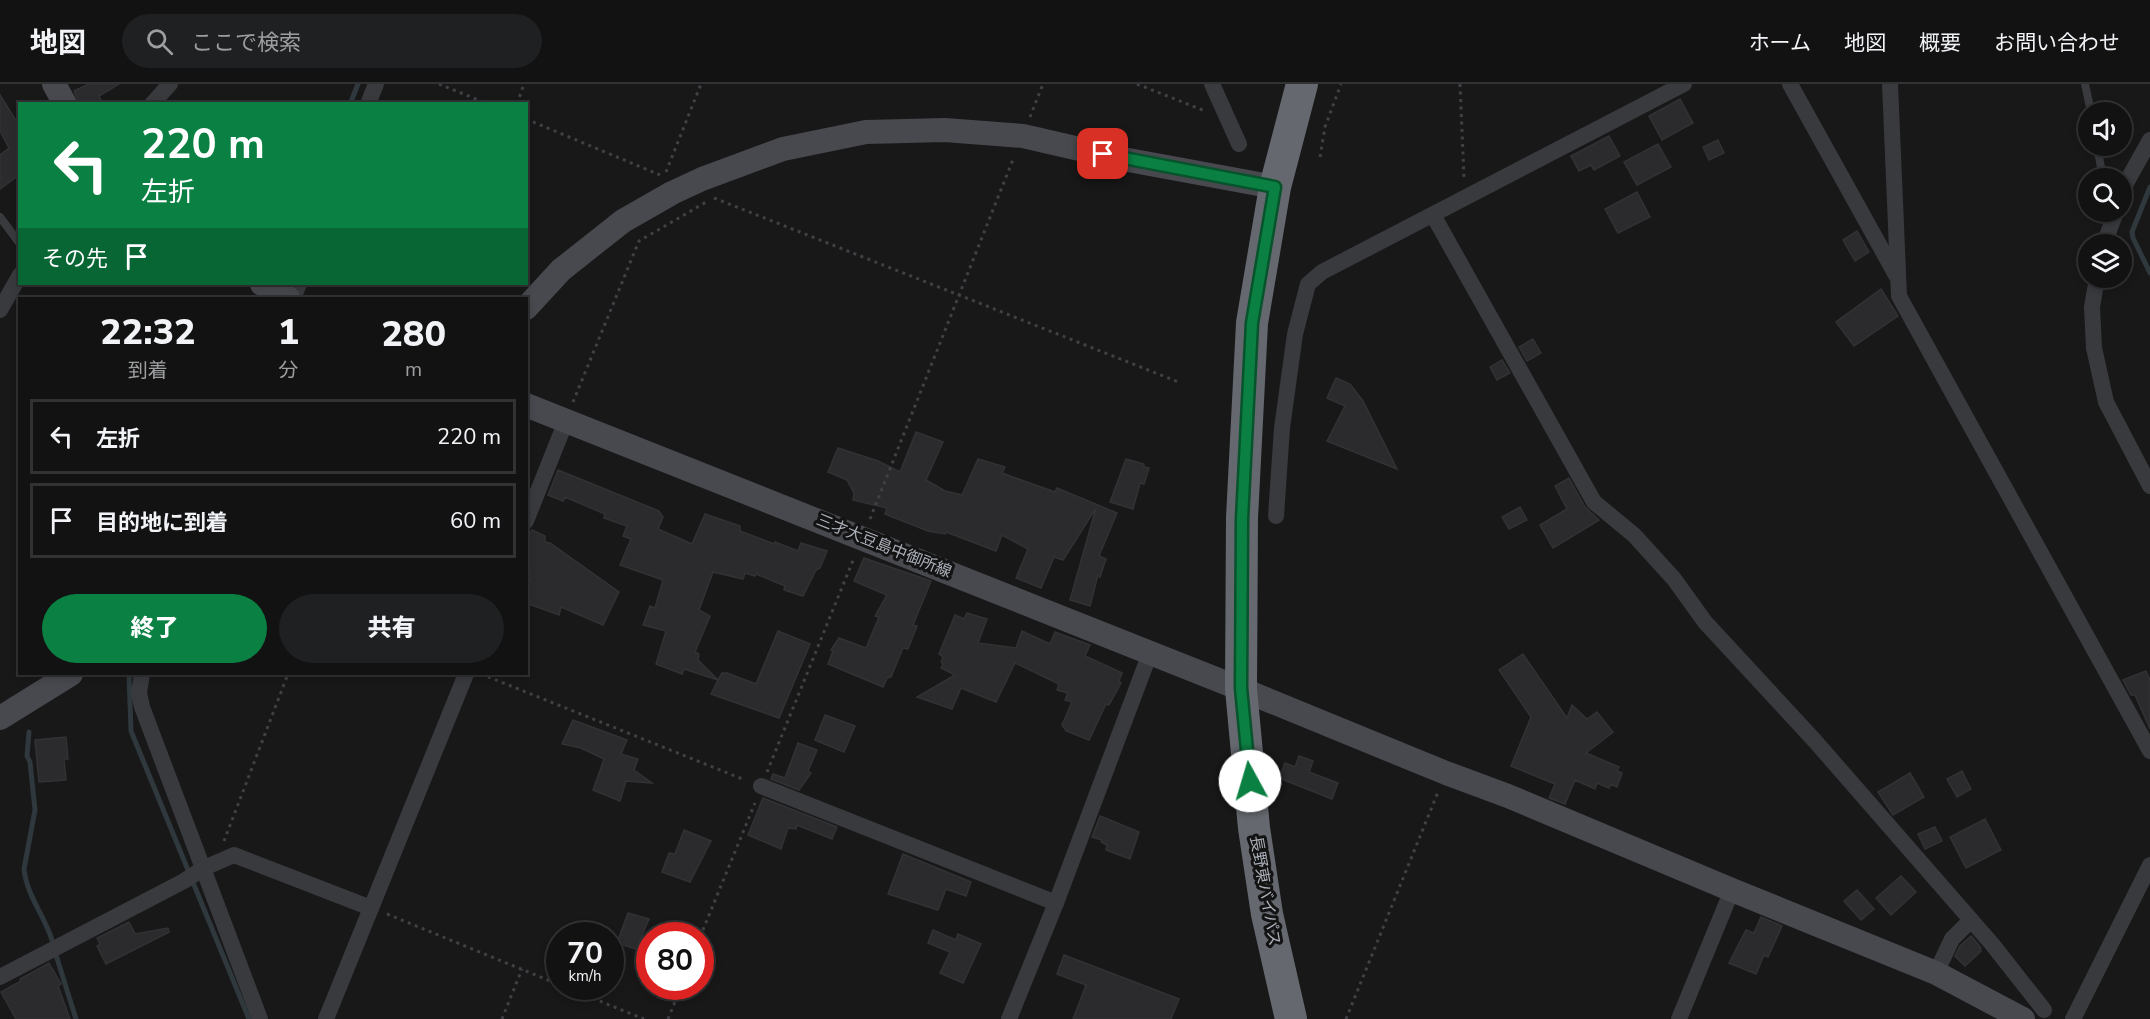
<!DOCTYPE html>
<html lang="ja">
<head>
<meta charset="utf-8">
<style>
  body { margin:0; font-family:"Nunito Sans","Noto Sans JP",sans-serif; background:#1f2021; color:#f1f3f6; height:100vh; display:flex; flex-direction:column; font-size:22px; white-space:nowrap }
  * { box-sizing:border-box; margin:0 }
  p { font-size:20px; color:#9c9ea0 }
  .icon { flex:none; width:33px; height:33px; fill:none; stroke:currentColor; stroke-width:2; stroke-linecap:round; stroke-linejoin:round }
  .map { position:relative; flex:1; overflow:hidden }
  .side { position:absolute; left:18px; top:213px; width:510px; height:378px; display:flex; flex-direction:column; background:#121213; border-radius:0px; box-shadow:0 3px 9px #0003,0 0 0 2px #313233 }
  .side>* { flex:none }
  .hud { position:absolute; left:18px; top:18px; width:510px; height:183px; border-radius:0px; box-shadow:0 3px 9px #0003,0 0 0 2px #313233; background:#0b8043; color:#fff; overflow:hidden }
  .tools { position:absolute; left:2078px; top:18px; display:grid; gap:12px }
  .tools a { display:grid; place-items:center; width:54px; height:54px; border-radius:50%; background:#121213; box-shadow:0 3px 9px #0003,0 0 0 2px #313233; font-size:30px }
  .speed { position:absolute; left:546px; top:838px; display:flex; gap:12px; font-size:30px; font-weight:700; text-align:center }
  .speed>* { display:grid; place-content:center; width:78px; height:78px; border-radius:50%; background:#121213; box-shadow:0 3px 9px #0003,0 0 0 2px #313233; line-height:1 }
  .speed small { font-size:15px; font-weight:400 }
  .speed .limit { border:9px solid #d22; background:#fff; color:#111 }
  .pin { position:absolute; display:grid; place-items:center; width:51px; height:51px; color:#fff; margin:-26px; border-radius:12px; box-shadow:0 3px 9px #0006 }
  .me { position:absolute; width:66px; margin:-33px; rotate:354deg; stroke-linejoin:round; filter:drop-shadow(0 0 4px #0008) }
  .turn { display:flex; align-items:center; gap:21px; height:126px; padding:0 24px; font-size:27px }
  .turn .icon { width:78px; height:78px; stroke-width:2.5 }
  .turn b { display:block; font-size:42px; line-height:51px }
  .then { display:flex; align-items:center; height:57px; padding:0 24px; background:#0003; gap:12px; font-size:22px }
  .eta { display:flex; justify-content:space-evenly; align-items:center; height:102px; text-align:center }
  .eta b { font-size:36px; font-weight:800; line-height:42px }
  .action { display:flex; gap:12px; margin-top:auto; padding:12px 24px }
  .action a { flex:1; height:69px; border-radius:36px; background:#0b8043; color:#fff; font-size:24px; font-weight:800; line-height:69px; text-align:center }
  .action a+a { background:#1f2021; color:#f1f3f6 }
  ul { padding:0; list-style:none }
  li { display:flex; align-items:center; gap:18px; height:75px; margin:0 12px 9px; padding:0 12px; border:3px solid #313233; border-radius:0px }
  li div { flex:1 }
  li b { display:block; font-size:22px }
  li em { font-style:normal }
  header { display:flex; align-items:center; gap:36px; box-sizing:border-box; height:84px; padding:0 30px; background:#121213; border-bottom:2px solid #313233 }
  header strong { font-size:28px }
  nav { display:flex; gap:33px; margin-inline-start:auto; font-size:21px }
  .search { width:420px; height:54px; background:#1f2021; display:flex; align-items:center; gap:15px; box-sizing:border-box; padding:0 21px; border-radius:33px; color:#9c9ea0; font-size:22px }
  .map>svg:first-child { display:block }
  .lines { fill:none; stroke-linecap:round; stroke-linejoin:round }
  .stream { stroke:#2e383d; stroke-width:5 }
  .building { fill:#2b2b2d; stroke:#323235; stroke-width:1.5 }
  .path { stroke:#3f4145; stroke-width:3; stroke-dasharray:3 4.5; stroke-linecap:butt }
  .lane { stroke:#393a3e; stroke-width:8 }
  .street { stroke:#393a3e; stroke-width:16 }
  .secondary { stroke:#47494e; stroke-width:24 }
  .highway { stroke:#65696f; stroke-width:32 }
  .route-casing { stroke:#07532c; stroke-width:15 }
  .route { stroke:#0b8043; stroke-width:10 }
  .labels { text-anchor:middle; dominant-baseline:central; stroke-width:6; stroke-linejoin:round; paint-order:stroke }
  .street-label { font-size:16px; fill:#abb0b8; stroke:#131314 }
</style>
</head>
<body>
<header>
<strong>地図</strong>
<div class="search"><svg class="icon" aria-label="search" viewBox="0 0 24 24"><circle cx="10" cy="10" r="6"/><path d="M15 15l6 6"/></svg>ここで検索</div>
<nav><a>ホーム</a><a>地図</a><a>概要</a><a>お問い合わせ</a></nav>
</header>
<div class="map">
<svg width="2150" height="935" viewBox="0 0 2150 935">
  <rect width="100%" height="100%" fill="#181819"/>
  <g class="lines">
    <g class="stream">
      <path d="M 350,20 L 358,0"/>
      <path d="M 2150,103 L 2132,148 L 2133,154 L 2150,189"/>
      <path d="M 129,590 L 131,647 L 249,935"/>
      <path d="M 29,648 L 27,672 L 30,678 L 35,726 L 24,785 C 27,812 44,831 52,856"/>
      <path d="M 56,871 L 76,935"/>
    </g>
  </g>
  <g class="building">
    <path d="M 89,0 L 119,0 L 99,12 L 103,20 L 79,20 L 74,7 Z"/>
    <path d="M 0,11 L 20,43 L 20,90 L 0,105 L 0,71 L 9,64 L 0,47 Z"/>
    <path d="M 1680,15 L 1693,39 L 1662,56 L 1649,32 Z"/>
    <path d="M 1609,52 L 1620,72 L 1594,86 L 1591,81 L 1579,87 L 1571,72 Z"/>
    <path d="M 1718,56 L 1724,69 L 1709,76 L 1703,63 Z"/>
    <path d="M 1658,60 L 1671,83 L 1637,101 L 1624,78 Z"/>
    <path d="M 1637,108 L 1650,133 L 1618,149 L 1605,125 Z"/>
    <path d="M 1857,147 L 1869,168 L 1855,177 L 1843,156 Z"/>
    <path d="M 1881,205 L 1898,232 L 1854,262 L 1836,238 Z"/>
    <path d="M 1533,255 L 1541,269 L 1527,277 L 1519,263 Z"/>
    <path d="M 1502,276 L 1510,289 L 1497,296 L 1490,283 Z"/>
    <path d="M 1336,294 L 1350,300 L 1363,317 L 1397,385 L 1327,357 L 1345,322 L 1327,314 Z"/>
    <path d="M 916,348 L 943,358 L 926,396 L 945,407 L 962,411 L 978,375 L 1005,383 L 1002,389 L 1055,408 L 1057,404 L 1117,429 L 1099,472 L 1106,475 L 1100,493 L 1098,491 L 1090,522 L 1070,516 L 1096,424 L 1063,476 L 1054,473 L 1041,504 L 1016,494 L 1028,465 L 1002,451 L 996,467 L 946,448 L 945,450 L 928,447 L 885,430 L 887,424 L 853,416 L 854,409 L 847,396 L 828,388 L 838,364 L 878,377 L 900,388 Z"/>
    <path d="M 1126,375 L 1144,380 L 1144,383 L 1149,384 L 1144,400 L 1140,399 L 1133,425 L 1110,418 Z"/>
    <path d="M 558,386 L 659,427 L 663,433 L 658,445 L 692,460 L 705,430 L 740,442 L 740,447 L 774,460 L 775,458 L 798,467 L 801,459 L 827,467 L 820,484 L 816,486 L 803,512 L 784,506 L 785,502 L 756,490 L 755,492 L 745,489 L 743,495 L 713,488 L 699,526 L 710,532 L 695,568 L 699,570 L 698,576 L 718,596 L 722,589 L 727,589 L 756,600 L 778,547 L 810,560 L 779,634 L 711,610 L 718,596 L 684,585 L 682,590 L 656,580 L 666,547 L 643,541 L 650,522 L 655,524 L 663,496 L 620,481 L 631,455 L 623,452 L 627,442 L 604,434 L 605,430 L 565,413 L 563,417 L 548,411 Z"/>
    <path d="M 1569,394 L 1585,423 L 1599,436 L 1553,464 L 1540,441 L 1567,425 L 1555,402 Z"/>
    <path d="M 1520,423 L 1527,436 L 1509,445 L 1502,433 Z"/>
    <path d="M 532,446 L 545,452 L 545,458 L 550,459 L 619,508 L 603,541 L 561,523 L 559,531 L 526,519 L 526,505 L 532,492 L 526,490 L 526,458 Z"/>
    <path d="M 864,474 L 931,497 L 913,541 L 917,542 L 908,565 L 903,564 L 891,593 L 887,594 L 883,603 L 828,580 L 833,567 L 831,566 L 839,554 L 866,564 L 879,533 L 875,532 L 887,511 L 854,497 Z"/>
    <path d="M 967,529 L 987,535 L 978,559 L 1016,564 L 1022,547 L 1050,560 L 1055,548 L 1090,561 L 1085,572 L 1122,589 L 1119,597 L 1121,599 L 1109,621 L 1106,620 L 1089,656 L 1066,647 L 1062,641 L 1072,618 L 1065,616 L 1068,609 L 1057,606 L 1059,600 L 1015,579 L 996,618 L 961,604 L 952,625 L 917,613 L 955,591 L 941,584 L 943,580 L 941,578 L 943,573 L 939,570 L 955,531 L 964,535 Z"/>
    <path d="M 1523,570 L 1567,634 L 1572,621 L 1587,635 L 1597,628 L 1613,648 L 1586,669 L 1619,683 L 1617,687 L 1622,689 L 1617,703 L 1611,700 L 1609,704 L 1597,699 L 1595,705 L 1575,696 L 1565,720 L 1549,714 L 1555,700 L 1511,682 L 1531,633 L 1499,586 Z"/>
    <path d="M 2146,587 L 2150,596 L 2150,645 L 2135,611 L 2131,611 L 2123,596 Z"/>
    <path d="M 825,631 L 855,642 L 844,668 L 815,656 Z"/>
    <path d="M 573,636 L 627,656 L 621,670 L 638,675 L 634,686 L 652,699 L 626,697 L 620,717 L 593,706 L 604,675 L 581,664 L 562,660 Z"/>
    <path d="M 66,653 L 68,675 L 64,675 L 66,696 L 39,698 L 35,656 Z"/>
    <path d="M 798,659 L 817,666 L 808,687 L 811,689 L 799,706 L 771,695 L 773,690 L 785,694 Z"/>
    <path d="M 1299,672 L 1313,677 L 1309,688 L 1338,699 L 1332,715 L 1279,694 L 1285,679 L 1295,683 Z"/>
    <path d="M 1962,687 L 1971,705 L 1957,713 L 1947,695 Z"/>
    <path d="M 1910,689 L 1924,713 L 1893,731 L 1878,708 Z"/>
    <path d="M 763,714 L 837,743 L 832,755 L 797,741 L 796,745 L 788,744 L 781,765 L 748,751 Z"/>
    <path d="M 1100,732 L 1139,748 L 1130,775 L 1106,766 L 1107,761 L 1101,758 L 1102,756 L 1092,753 Z"/>
    <path d="M 1985,735 L 2001,766 L 1966,784 L 1950,753 Z"/>
    <path d="M 1935,743 L 1942,757 L 1925,765 L 1918,750 Z"/>
    <path d="M 684,746 L 711,757 L 690,798 L 662,788 L 669,769 L 675,770 Z"/>
    <path d="M 903,770 L 971,798 L 966,812 L 946,805 L 938,826 L 888,810 Z"/>
    <path d="M 1901,792 L 1916,808 L 1891,831 L 1876,814 Z"/>
    <path d="M 1857,806 L 1874,825 L 1861,836 L 1844,817 Z"/>
    <path d="M 628,829 L 649,835 L 636,865 L 617,859 Z"/>
    <path d="M 1761,833 L 1782,842 L 1768,873 L 1764,871 L 1756,890 L 1729,879 L 1746,846 L 1754,849 Z"/>
    <path d="M 129,838 L 135,850 L 168,844 L 169,848 L 106,880 L 97,862 L 100,860 L 97,854 Z"/>
    <path d="M 933,846 L 956,856 L 958,850 L 981,860 L 963,899 L 940,889 L 950,868 L 928,859 Z"/>
    <path d="M 1971,852 L 1981,864 L 1980,865 L 1981,867 L 1965,882 L 1955,872 L 1960,862 Z"/>
    <path d="M 1064,871 L 1179,915 L 1171,935 L 1073,935 L 1086,901 L 1057,890 Z"/>
    <path d="M 49,879 L 61,900 L 58,902 L 70,935 L 16,935 L 1,908 L 21,897 L 20,895 Z"/>
  </g>
  <g class="lines">
    <g class="path">
      <path d="M 439,0 L 488,20"/>
      <path d="M 1137,0 L 1205,27"/>
      <path d="M 1460,0 L 1464,94"/>
      <path d="M 517,20 L 524,0"/>
      <path d="M 1030,33 L 1043,0"/>
      <path d="M 526,35 L 660,91"/>
      <path d="M 1320,73 L 1325,43 L 1341,0"/>
      <path d="M 666,88 L 701,0"/>
      <path d="M 714,114 L 1181,299"/>
      <path d="M 573,318 L 639,157 L 708,117"/>
      <path d="M 870,435 L 1014,73"/>
      <path d="M 481,590 L 745,696"/>
      <path d="M 767,688 L 854,474"/>
      <path d="M 224,757 L 288,590"/>
      <path d="M 387,830 L 560,901"/>
      <path d="M 700,853 L 755,719"/>
      <path d="M 565,903 L 644,935"/>
      <path d="M 502,935 L 522,885"/>
      <path d="M 668,935 L 681,903"/>
      <path d="M 1346,935 L 1438,708"/>
    </g>
    <g class="lane">
      <path d="M 2085,0 L 2091,28"/>
      <path d="M 2097,62 L 2103,94"/>
      <path d="M 0,133 L 20,160"/>
    </g>
    <g class="street">
      <path d="M 1212,0 L 1239,60"/>
      <path d="M 1790,0 L 1896,191"/>
      <path d="M 1890,0 L 1899,212 L 2150,667"/>
      <path d="M 152,20 L 170,0"/>
      <path d="M 368,20 L 376,0"/>
      <path d="M 2121,113 L 2126,99 L 2150,56"/>
      <path d="M 1433,131 L 1594,418 L 1634,451 L 1674,495 L 1705,538 L 1815,657 L 1992,860 L 2044,926"/>
      <path d="M 2104,160 L 2116,128"/>
      <path d="M 2097,194 L 2092,223 L 2094,264 L 2106,318 L 2150,402"/>
      <path d="M 293,214 L 299,200"/>
      <path d="M 0,226 L 20,191"/>
      <path d="M 1276,432 L 1282,344 L 1295,250 L 1308,200 L 1322,188 L 1684,0"/>
      <path d="M 526,437 L 566,337"/>
      <path d="M 142,590 L 139,609 L 142,623 L 260,935"/>
      <path d="M 761,702 L 1056,819"/>
      <path d="M 1936,889 L 1952,855 L 1971,836"/>
      <path d="M 0,893 L 184,797 L 204,784 L 234,771 L 371,824"/>
      <path d="M 326,935 L 466,590"/>
      <path d="M 1009,935 L 1056,819 L 1150,569"/>
      <path d="M 1679,935 L 1732,806"/>
      <path d="M 2073,935 L 2150,781"/>
    </g>
    <g class="secondary">
      <path d="M 54,0 L 65,20"/>
      <path d="M 262,200 L 288,214"/>
      <path d="M 526,224 L 561,186 L 623,137 L 672,109 L 702,95 L 783,65 L 866,48 L 945,46 L 1023,52 L 1123,75 L 1275,103"/>
      <path d="M 526,321 L 1241,605 L 1446,689 L 1508,712 L 1732,806 L 1936,889 L 2023,935"/>
      <path d="M 0,634 L 71,590"/>
    </g>
    <path class="highway" d="M 1291,935 L 1267,830 L 1254,744 L 1241,605 L 1242,434 L 1252,239 L 1275,103 L 1302,0"/>
  </g>
  <g class="lines">
    <g class="route-casing">
      <path id="route" d="M 1103,70 L 1275,103 L 1252,239 L 1242,435 L 1241,604 L 1250,697"/>
    </g>
    <use href="#route" class="route"/>
  </g>
  <g class="labels">
    <g class="street-label">
      <text transform="translate(884 462) rotate(22)">三才大豆島中御所線</text>
      <text transform="translate(1265 807) rotate(80)">長野東バイパス</text>
    </g>
  </g>
</svg>
<div class="tools">
<a><svg class="icon" aria-label="sound" viewBox="0 0 24 24"><path d="M4 9h4l5-4v14l-5-4H4zM17 9q2 3 0 6"/></svg></a>
<a><svg class="icon" aria-label="search" viewBox="0 0 24 24"><circle cx="10" cy="10" r="6"/><path d="M15 15l6 6"/></svg></a>
<a><svg class="icon" aria-label="layers" viewBox="0 0 24 24"><path d="M12 4l9 5-9 5-9-5zM3 14l9 5 9-5"/></svg></a>
</div>
<div class="speed"><div>70<small>km/h</small></div><div class="limit">80</div></div>
<div class="pin" style="left:1103px;top:70px;background:#d93025"><svg class="icon" aria-label="arrive" viewBox="0 0 24 24"><path d="M6 21V4h12l-3 4 3 4H6"/></svg></div>
<svg class="me" style="left:1250px;top:697px" viewBox="-20 -20 40 40"><circle r="19" fill="#fff"/><path d="M0-13L10 11 0 6-10 11z" fill="#0b8043"/></svg>
<div class="hud">
<div class="turn"><svg class="icon" aria-label="left" viewBox="0 0 24 24"><path d="M17 20v-9H6M10 6l-5 5 5 5"/></svg><div><b>220 m</b>左折</div></div>
<div class="then">その先<svg class="icon" aria-label="arrive" viewBox="0 0 24 24"><path d="M6 21V4h12l-3 4 3 4H6"/></svg></div>
</div>
<section class="side">
<div class="eta">
<div><b>22:32</b><p>到着</p></div>
<div><b>1</b><p>分</p></div>
<div><b>280</b><p>m</p></div>
</div>
<ul>
<li><svg class="icon" aria-label="left" viewBox="0 0 24 24"><path d="M17 20v-9H6M10 6l-5 5 5 5"/></svg><div><b>左折</b></div><em>220 m</em></li>
<li><svg class="icon" aria-label="arrive" viewBox="0 0 24 24"><path d="M6 21V4h12l-3 4 3 4H6"/></svg><div><b>目的地に到着</b></div><em>60 m</em></li>
</ul>
<div class="action"><a>終了</a><a>共有</a></div>
</section>
</div>
</body>
</html>
